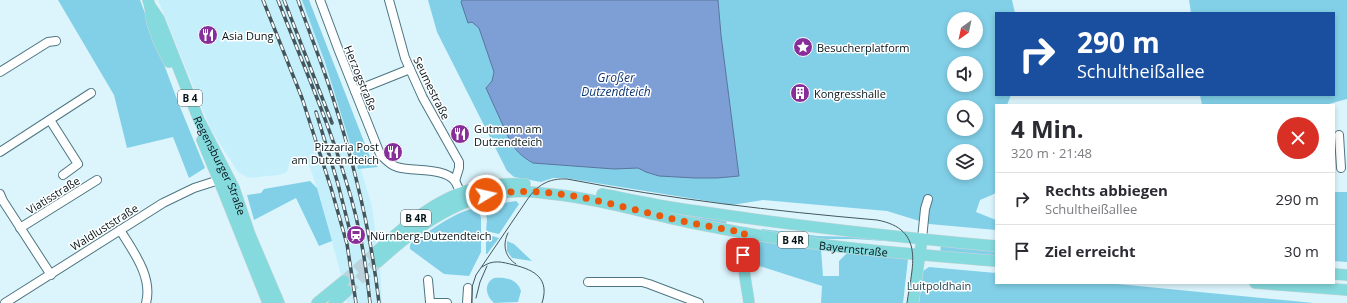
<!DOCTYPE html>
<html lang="de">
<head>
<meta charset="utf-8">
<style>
  body { margin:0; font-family:"Open Sans",sans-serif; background:#f2f2f3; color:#2b2b33; height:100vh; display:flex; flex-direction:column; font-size:15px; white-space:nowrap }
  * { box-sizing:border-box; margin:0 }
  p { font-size:13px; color:#7c7c81 }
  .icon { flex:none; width:22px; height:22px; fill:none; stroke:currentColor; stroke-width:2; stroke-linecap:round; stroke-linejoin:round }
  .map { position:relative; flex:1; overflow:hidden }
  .drawer { position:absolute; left:995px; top:104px; width:340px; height:180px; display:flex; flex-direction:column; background:#fff; border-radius:0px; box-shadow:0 2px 6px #0003 }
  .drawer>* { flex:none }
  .hud { position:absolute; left:995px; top:12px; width:340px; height:84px; border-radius:0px; box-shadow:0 2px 6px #0003; background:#1a4fa0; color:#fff; overflow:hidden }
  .needle { width:26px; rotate:213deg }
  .controls { position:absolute; left:947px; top:12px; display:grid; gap:8px }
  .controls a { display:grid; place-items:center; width:36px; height:36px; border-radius:50%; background:#fff; box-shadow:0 2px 6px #0003; font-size:20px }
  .pin { position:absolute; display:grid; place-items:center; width:34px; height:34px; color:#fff; margin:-17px; border-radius:8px; box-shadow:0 2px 6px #0006 }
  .me { position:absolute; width:44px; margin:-22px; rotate:81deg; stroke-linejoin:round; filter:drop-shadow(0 0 3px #0008) }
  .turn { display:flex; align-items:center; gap:14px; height:84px; padding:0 16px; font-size:18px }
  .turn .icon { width:52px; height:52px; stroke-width:2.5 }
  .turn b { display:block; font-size:28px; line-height:34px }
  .round { display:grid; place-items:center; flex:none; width:42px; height:42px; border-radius:21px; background:#f2f2f3 }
  .head { display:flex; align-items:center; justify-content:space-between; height:68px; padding:0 16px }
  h1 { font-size:24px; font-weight:700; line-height:30px }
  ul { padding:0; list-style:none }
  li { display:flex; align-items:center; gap:12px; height:52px; padding:0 16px; border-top:1px solid #e1e1e2 }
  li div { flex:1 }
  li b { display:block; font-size:15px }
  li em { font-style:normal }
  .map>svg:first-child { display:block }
  .built { fill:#c6effc }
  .green { fill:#82d0e8; fill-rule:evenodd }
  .water { fill:#7e9fd5; stroke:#5a759d }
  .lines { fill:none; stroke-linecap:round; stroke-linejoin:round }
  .major-tunnel { stroke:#bcd3db; stroke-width:11; stroke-dasharray:11 5.5; stroke-linecap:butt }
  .minor-casing { stroke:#4d7581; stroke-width:10 }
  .major-casing { stroke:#d2d5d6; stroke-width:12 }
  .minor { stroke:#fff; stroke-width:8 }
  .major { stroke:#85dadd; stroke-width:11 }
  .tram { stroke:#44565c; stroke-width:1 }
  .rail-casing { stroke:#44565c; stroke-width:3.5 }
  .rail { stroke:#fff; stroke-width:2; stroke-dasharray:6; stroke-linecap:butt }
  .route { stroke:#ea580c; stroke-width:7; stroke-dasharray:0 12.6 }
  .labels { text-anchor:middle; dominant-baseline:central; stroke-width:3; stroke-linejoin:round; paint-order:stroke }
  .shield { fill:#fff; stroke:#505a5e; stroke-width:1 }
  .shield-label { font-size:10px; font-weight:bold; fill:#051419 }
  .poi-label { font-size:11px; fill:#051419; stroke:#fff; text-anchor:start }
  .street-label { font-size:11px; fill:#051419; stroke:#fff }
  .park-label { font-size:11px; fill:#1d434e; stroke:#fff }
  .water-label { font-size:12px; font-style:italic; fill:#0f3776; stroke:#fff }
</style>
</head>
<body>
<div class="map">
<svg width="1347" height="303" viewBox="0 0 1347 303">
  <rect width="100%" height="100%" fill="#dcf5fd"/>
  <path class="built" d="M 158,0 L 306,0 L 330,66 L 372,206 L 380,265 L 382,303 L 347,303 L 341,275 L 317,188 L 306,156 L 290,161 L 287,172 L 279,175 L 249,178 L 238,172 L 211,130 Z"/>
  <g class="green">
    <path d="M 58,0 L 140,0 L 178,102 L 205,168 L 189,178 L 173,137 L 127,148 L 114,95 Z"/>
    <path d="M 302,0 L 309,0 L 370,157 L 378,167 L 358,169 L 325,62 Z"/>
    <path d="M 428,0 L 1012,0 L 1015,13 L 996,13 L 996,95 L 1011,95 L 1007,105 L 996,105 L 996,192 L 994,194 L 980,200 L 976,212 L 996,220 L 996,230 L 929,224 L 887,211 L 763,200 L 732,205 L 565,178 L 553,178 L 541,182 L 514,177 L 507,171 L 437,32 ZM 954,19 L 976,19 L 976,41 L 954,41 ZM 954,63 L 976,63 L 976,85 L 954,85 ZM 954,107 L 976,107 L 976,129 L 954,129 ZM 954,151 L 976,151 L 976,173 L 954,173 Z"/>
    <path d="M 1189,0 L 1347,0 L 1347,99 L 1325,105 L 1202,105 L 1200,95 L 1334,95 L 1334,13 L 1191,13 Z"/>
    <path d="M 310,181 L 317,188 L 332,241 L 319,246 L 296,198 L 254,220 L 247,195 L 261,193 L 264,189 Z"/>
    <path d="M 1334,192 L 1347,192 L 1347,262 L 1334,261 Z"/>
    <path d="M 588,195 L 726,219 L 727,227 Z"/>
    <path d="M 516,201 L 519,204 L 499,234 L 486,231 L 487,219 L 484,208 L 485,206 Z"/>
    <path d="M 477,208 L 481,218 L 481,252 L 469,276 L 444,274 L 410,249 L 410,245 L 411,243 C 432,230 453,212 477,208 Z"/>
    <path d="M 762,229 L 818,236 L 855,237 L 901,242 L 854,239 L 809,239 L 760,231 Z"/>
    <path d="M 486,234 L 499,238 L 487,254 L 486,254 Z"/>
    <path d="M 751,240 L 821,249 L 823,276 L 839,276 L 839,261 L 847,253 L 908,259 L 903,303 L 821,303 L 822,286 L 750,263 Z"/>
    <path d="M 507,241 L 514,244 L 532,261 L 512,258 L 507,251 Z"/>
    <path d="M 941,244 L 996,251 L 996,258 L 940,253 Z"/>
    <path d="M 929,267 L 996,273 L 996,283 L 1107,283 L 1314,303 L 919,303 L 923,271 Z"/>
    <path d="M 494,278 C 506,277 517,279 521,291 L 518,302 L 494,303 C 486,296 483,284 494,278 Z"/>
  </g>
  <path class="water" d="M 462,0 L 718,0 L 721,35 L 739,176 L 717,178 L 695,178 L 659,176 L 646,172 L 638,168 L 614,169 L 533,163 C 524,158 517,152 511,143 L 486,88 L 492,81 L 494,72 L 479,28 L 472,22 L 468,23 L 461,2 Z"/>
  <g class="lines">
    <g class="major-tunnel">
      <path d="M 344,281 L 376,252"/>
      <path d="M 347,291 L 378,262"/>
    </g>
    <g class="minor-casing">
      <g id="minor">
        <path d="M 320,0 L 339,51 L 380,154 C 385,159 390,165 397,167 C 413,172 444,167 455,181 C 458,186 460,192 462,198"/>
        <path d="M 389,0 L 405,58 L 423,98 L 459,162 L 459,168 L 455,181"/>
        <path d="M 0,72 L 48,42 L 56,41"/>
        <path d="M 355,91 L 410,69"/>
        <path d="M 50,120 L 78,164 L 63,175"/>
        <path d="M 1339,135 L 1341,168"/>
        <path d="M 0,152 L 91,93"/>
        <path d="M 0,194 L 3,201 L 51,275"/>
        <path d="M 20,228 L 97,180"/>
        <path d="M 120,230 C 133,251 153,277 146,303"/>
        <path d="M 922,239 L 925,209 L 928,199"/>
        <path d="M 428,280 L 430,302"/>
        <path d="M 588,282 L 642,282 L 649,284 L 699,303"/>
        <path d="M 5,303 L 163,203 L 194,188 L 219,180"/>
        <path d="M 430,303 L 447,303"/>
        <path d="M 467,303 L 468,288"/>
      </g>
    </g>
    <g class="major-casing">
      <g id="major">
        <path id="s1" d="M 148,0 L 150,6 L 159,19 L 199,120 L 234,188 L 250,235 L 279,303"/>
        <path d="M 150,7 L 152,22 L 159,42 L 169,62"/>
        <path d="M 202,140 L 224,193 L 268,303"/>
        <path d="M 602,194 C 634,200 665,207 697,211 C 797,226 896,237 996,246"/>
        <path d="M 745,233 C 738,249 747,285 749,303"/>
        <path d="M 376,252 C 422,210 459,180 525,184"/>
        <path id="s2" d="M 378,262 C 412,231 452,200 500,193 C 517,190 534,192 551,194 C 590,198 627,208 665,217 C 692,224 718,228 745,233 C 828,248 912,254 996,261"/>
        <path d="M 1334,274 L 1347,275"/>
        <path d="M 1255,283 L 1347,290"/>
        <path d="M 317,303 L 344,281"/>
        <path d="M 334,303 L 347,291"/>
        <path d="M 913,303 L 922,239"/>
      </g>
    </g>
    <use href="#minor" class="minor"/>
    <use href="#major" class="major"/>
    <g class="tram">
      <path d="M 508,233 C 502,245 505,257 516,264"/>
      <path d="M 482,267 C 493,259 502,262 514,265 C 535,270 550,279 542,303"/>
      <path d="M 476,298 L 480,282 L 487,266"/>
      <path d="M 472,303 L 472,287 L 476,275 L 527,200 C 537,185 549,178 567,179 C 670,199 773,211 877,220 C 926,229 912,267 907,303"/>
    </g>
    <g class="rail-casing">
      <g id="rail">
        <path d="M 263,0 L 302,98 L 331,188 L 347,244 L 356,303"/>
        <path d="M 278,0 C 301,60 328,120 346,181 C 359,221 366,262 370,303"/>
        <path d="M 284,0 L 332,123"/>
        <path d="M 298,0 C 309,32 322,63 332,95 C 354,163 371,232 379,303"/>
        <path d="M 316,112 L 338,184 L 352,239"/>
      </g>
    </g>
    <use href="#rail" class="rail"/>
  </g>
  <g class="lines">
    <path class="route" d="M 486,195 C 549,183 612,205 673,219 C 697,225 721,228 745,233 L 742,238 L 743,255"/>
  </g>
  <defs>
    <g id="restaurant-disc" transform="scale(1)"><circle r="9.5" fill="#882e9a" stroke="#fff"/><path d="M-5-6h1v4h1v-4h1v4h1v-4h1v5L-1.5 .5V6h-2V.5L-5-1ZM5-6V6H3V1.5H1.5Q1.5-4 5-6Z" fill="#fff"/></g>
    <g id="sight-disc" transform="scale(1)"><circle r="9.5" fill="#882e9a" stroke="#fff"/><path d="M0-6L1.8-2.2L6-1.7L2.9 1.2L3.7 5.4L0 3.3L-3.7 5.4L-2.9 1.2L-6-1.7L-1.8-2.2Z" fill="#fff"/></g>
    <g id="building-disc" transform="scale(1)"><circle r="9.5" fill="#882e9a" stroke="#fff"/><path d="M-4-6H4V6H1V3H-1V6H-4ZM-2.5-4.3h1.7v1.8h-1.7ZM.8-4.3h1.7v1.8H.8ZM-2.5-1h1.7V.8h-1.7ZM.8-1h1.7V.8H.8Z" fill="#fff"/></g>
    <g id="station-disc" transform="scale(1)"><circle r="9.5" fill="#882e9a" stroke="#fff"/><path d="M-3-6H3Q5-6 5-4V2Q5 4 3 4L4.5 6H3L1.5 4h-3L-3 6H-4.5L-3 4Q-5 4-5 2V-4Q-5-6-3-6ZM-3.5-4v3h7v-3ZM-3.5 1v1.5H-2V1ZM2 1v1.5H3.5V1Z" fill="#fff"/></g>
  </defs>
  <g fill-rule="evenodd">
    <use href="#restaurant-disc" x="208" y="35"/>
    <use href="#sight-disc" x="803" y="47"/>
    <use href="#building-disc" x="800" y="93"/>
    <use href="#restaurant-disc" x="460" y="134"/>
    <use href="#restaurant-disc" x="393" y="152"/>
    <use href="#station-disc" x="356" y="235"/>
  </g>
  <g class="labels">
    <g class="shield">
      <rect x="178" y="90" width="24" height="16" rx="3"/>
      <rect x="401" y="210" width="30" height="16" rx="3"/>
      <rect x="778" y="232" width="30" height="16" rx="3"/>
    </g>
    <g class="shield-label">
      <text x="190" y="98">B 4</text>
      <text x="416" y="218">B 4R</text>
      <text x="793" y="240">B 4R</text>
    </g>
    <g class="poi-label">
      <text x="222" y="35">Asia Dung</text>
      <text x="817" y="47">Besucherplatform</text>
      <text x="814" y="93">Kongresshalle</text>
      <text x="474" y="128">Gutmann am<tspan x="474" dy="13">Dutzendteich</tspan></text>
      <text x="379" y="146" text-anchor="end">Pizzaria Post<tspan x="379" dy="13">am Dutzendteich</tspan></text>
      <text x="370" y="235">Nürnberg-Dutzendteich</text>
    </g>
    <g class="street-label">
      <text transform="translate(361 78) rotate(68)">Herzogstraße</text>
      <text transform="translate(432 88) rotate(64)">Seumestraße</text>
      <text stroke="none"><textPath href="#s1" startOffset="181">Regensburger Straße</textPath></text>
      <text transform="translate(53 195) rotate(-32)">Viatisstraße</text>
      <text transform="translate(104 227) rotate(-32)">Waldluststraße</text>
      <text stroke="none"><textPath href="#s2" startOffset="501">Bayernstraße</textPath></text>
    </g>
    <g class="park-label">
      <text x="939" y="285">Luitpoldhain</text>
    </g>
    <g class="water-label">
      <text x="616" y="77">Großer<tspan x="616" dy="14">Dutzendteich</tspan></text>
    </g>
  </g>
</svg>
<div class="controls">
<a><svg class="needle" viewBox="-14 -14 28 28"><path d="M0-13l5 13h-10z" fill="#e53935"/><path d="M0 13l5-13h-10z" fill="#7c7c81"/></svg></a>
<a><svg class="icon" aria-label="sound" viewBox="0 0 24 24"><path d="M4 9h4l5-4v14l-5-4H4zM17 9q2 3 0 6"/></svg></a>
<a><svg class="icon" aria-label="search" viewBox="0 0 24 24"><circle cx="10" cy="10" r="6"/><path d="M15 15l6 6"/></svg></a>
<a><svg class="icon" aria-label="layers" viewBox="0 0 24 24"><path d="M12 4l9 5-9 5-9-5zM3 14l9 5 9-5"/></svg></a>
</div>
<div class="pin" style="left:743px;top:255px;background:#d93025"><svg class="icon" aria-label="arrive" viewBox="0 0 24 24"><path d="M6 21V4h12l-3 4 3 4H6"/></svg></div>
<svg class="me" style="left:486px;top:195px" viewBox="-20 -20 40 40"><circle r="17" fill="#ea580c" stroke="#fff" stroke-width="3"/><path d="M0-11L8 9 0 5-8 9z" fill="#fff"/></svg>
<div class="hud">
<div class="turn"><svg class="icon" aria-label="right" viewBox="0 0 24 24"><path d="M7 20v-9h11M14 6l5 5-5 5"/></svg><div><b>290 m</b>Schultheißallee</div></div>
</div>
<section class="drawer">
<div class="head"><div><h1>4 Min.</h1><p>320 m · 21:48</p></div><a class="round" style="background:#d93025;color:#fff"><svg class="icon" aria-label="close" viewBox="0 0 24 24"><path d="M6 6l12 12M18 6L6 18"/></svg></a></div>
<ul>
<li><svg class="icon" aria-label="right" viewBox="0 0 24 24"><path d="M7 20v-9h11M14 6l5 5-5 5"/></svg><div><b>Rechts abbiegen</b><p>Schultheißallee</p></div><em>290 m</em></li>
<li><svg class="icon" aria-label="arrive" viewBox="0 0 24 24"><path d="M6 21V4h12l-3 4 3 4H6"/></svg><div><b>Ziel erreicht</b></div><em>30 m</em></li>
</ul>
</section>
</div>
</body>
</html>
